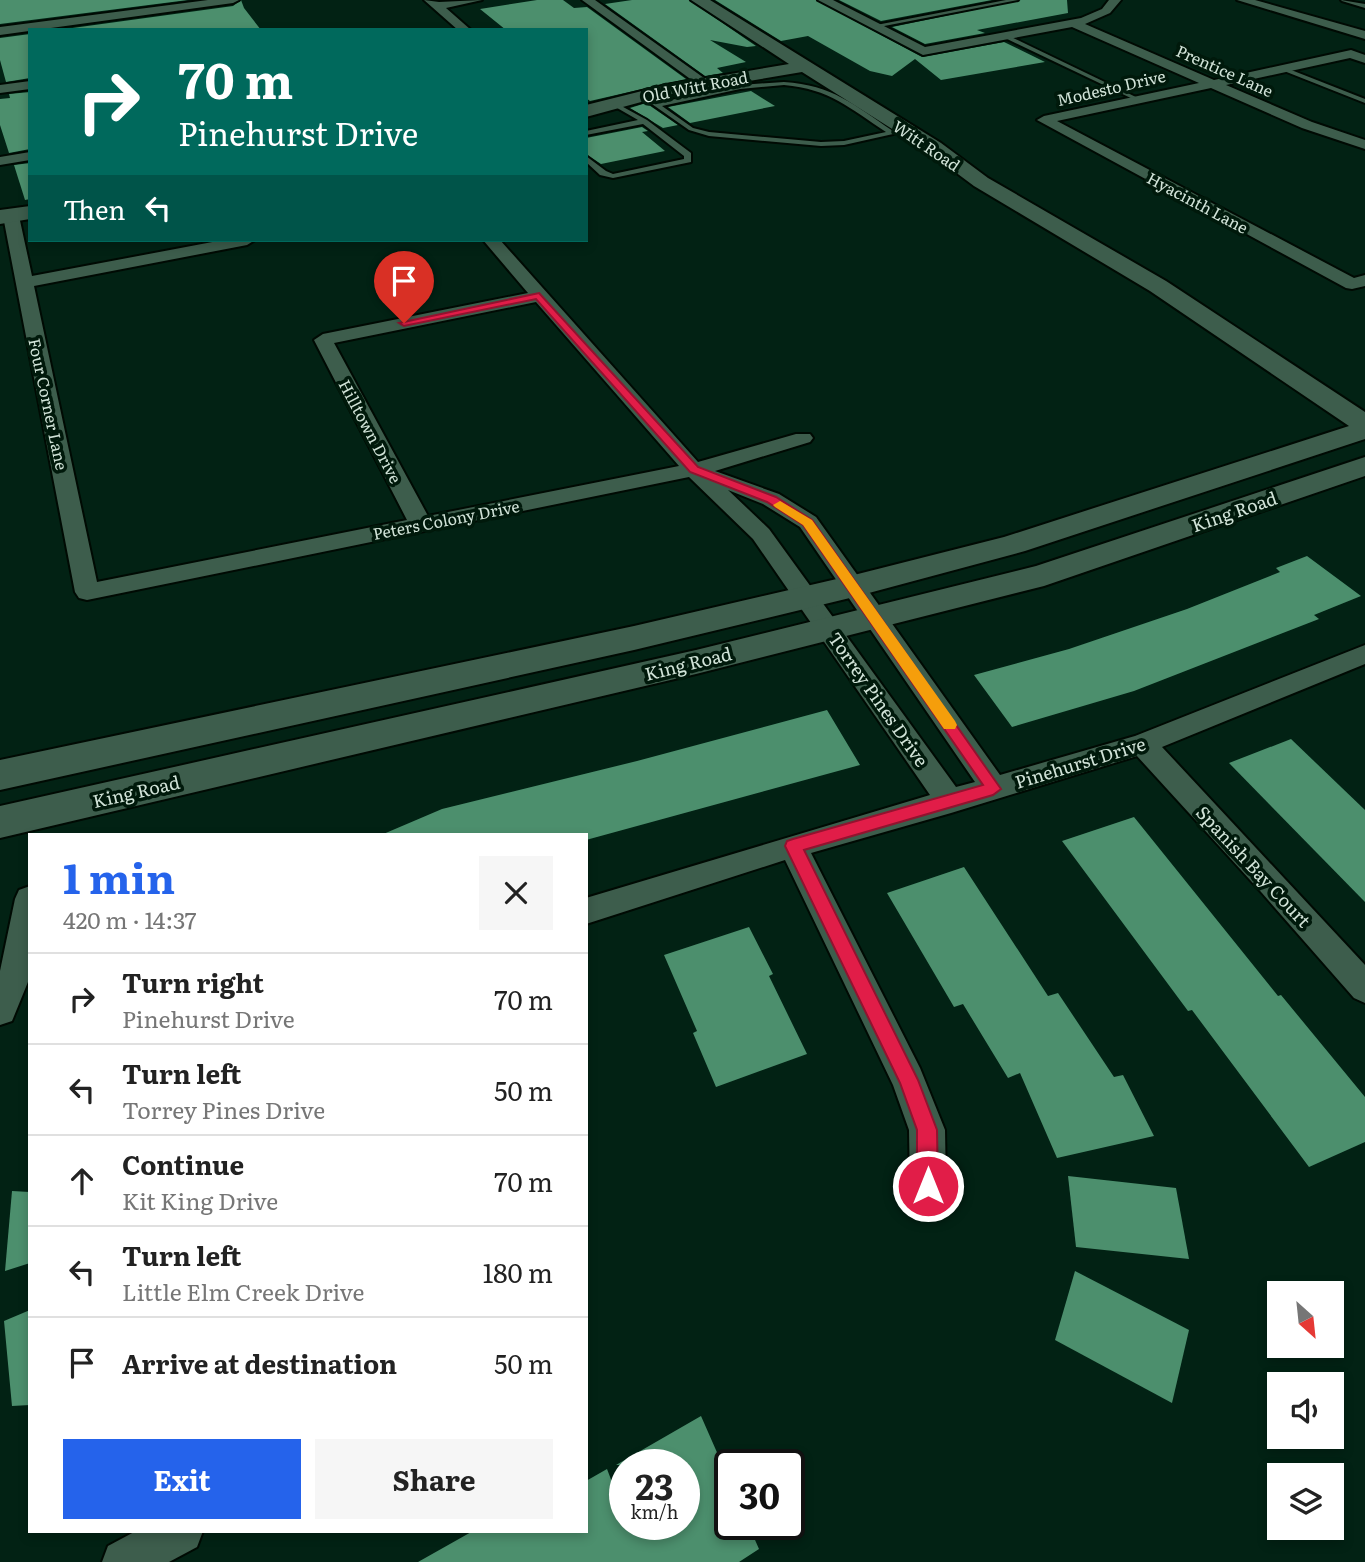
<!DOCTYPE html>
<html lang="en">
<head>
<meta charset="utf-8">
<style>
  body { margin:0; font-family:Literata,serif; background:#f6f6f6; color:#222; height:100vh; display:flex; flex-direction:column; font-size:26px; white-space:nowrap }
  * { box-sizing:border-box; margin:0 }
  p { font-size:23px; color:#767676 }
  .icon { flex:none; width:38px; height:38px; fill:none; stroke:currentColor; stroke-width:2; stroke-linecap:round; stroke-linejoin:round }
  .map { position:relative; flex:1; overflow:hidden }
  .side { position:absolute; left:28px; top:833px; width:560px; height:700px; display:flex; flex-direction:column; background:#fff; border-radius:0px; box-shadow:0 4px 10px #0003 }
  .side>* { flex:none }
  .banner { position:absolute; left:28px; top:28px; width:560px; height:214px; border-radius:0px; box-shadow:0 4px 10px #0003; background:#00695c; color:#fff; overflow:hidden }
  .needle { width:46px; rotate:153deg }
  .controls { position:absolute; left:1267px; top:1281px; display:grid; gap:14px }
  .controls a { display:grid; place-items:center; width:77px; height:77px; border-radius:0px; background:#fff; box-shadow:0 4px 10px #0003; font-size:35px }
  .speed { position:absolute; left:609px; top:1449px; display:flex; gap:14px; font-size:35px; font-weight:700; text-align:center }
  .speed>* { display:grid; place-content:center; width:91px; height:91px; border-radius:50%; background:#fff; box-shadow:0 4px 10px #0003; line-height:1 }
  .speed small { font-size:18px; font-weight:400 }
  .speed .limit { border:4px solid #111; border-radius:10px; background:#fff; color:#111 }
  .pin { position:absolute; display:grid; place-items:center; width:60px; height:60px; color:#fff; margin:-72px -30px; border-radius:50% 50% 50% 0; rotate:-45deg; box-shadow:0 0 7px #0007 }
  .pin .icon { rotate:45deg }
  .me { position:absolute; width:77px; margin:-38px; rotate:0deg; stroke-linejoin:round; filter:drop-shadow(0 0 5px #0008) }
  .turn { display:flex; align-items:center; gap:24px; height:147px; padding:0 35px; font-size:32px }
  .turn .icon { width:91px; height:91px; stroke-width:2.5 }
  .turn b { display:block; font-size:49px; line-height:60px }
  .then { display:flex; align-items:center; height:66px; padding:0 35px; background:#0003; gap:14px; font-size:26px }
  .round { display:grid; place-items:center; flex:none; width:74px; height:74px; border-radius:0px; background:#f6f6f6 }
  .overview { display:flex; align-items:center; justify-content:space-between; height:119px; padding:0 35px }
  h1 { font-size:42px; font-weight:700; line-height:52px; color:#2563eb }
  .button { display:flex; gap:14px; margin-top:auto; padding:14px 35px }
  .button a { flex:1; height:80px; border-radius:0px; background:#2563eb; color:#fff; font-size:28px; font-weight:700; line-height:80px; text-align:center }
  .button a+a { background:#f6f6f6; color:#222 }
  ul { padding:0; list-style:none }
  li { display:flex; align-items:center; gap:21px; height:91px; padding:0 35px; border-top:2px solid #e0e0e0 }
  li div { flex:1 }
  li b { display:block; font-size:26px }
  li em { font-style:normal }
  .map>svg:first-child { display:block }
  .building { fill:#4c8f6d }
  .lines { fill:none; stroke-linecap:round; stroke-linejoin:round }
  .lane-casing { stroke:#000a03; stroke-width:4 }
  .street-casing { stroke:#000a03; stroke-width:4 }
  .secondary-casing { stroke:#000a03; stroke-width:4 }
  .lane { fill:#3d5d4c; fill-rule:evenodd }
  .street { fill:#3d5d4c; fill-rule:evenodd }
  .secondary { fill:#3d5d4c; fill-rule:evenodd }
  .route { fill:#e11d48; stroke:#92132f; stroke-width:2 }
  .slow { fill:#f59e0b }
  .labels { text-anchor:middle; dominant-baseline:central; stroke-width:7; stroke-linejoin:round; paint-order:stroke }
  .far-street-label { font-size:16px; fill:#d1e3d8; stroke:#00190b }
  .street-label { font-size:18px; fill:#d1e3d8; stroke:#00190b }
</style>
</head>
<body>
<div class="map">
<svg width="1365" height="1562" viewBox="0 0 1365 1562">
  <rect width="100%" height="100%" fill="#022214"/>
  <g class="building">
    <path d="M 0,0 L 188,0 L 0,24 Z"/>
    <path d="M 241,0 L 244,8 L 261,30 L 58,30 L 233,6 Z"/>
    <path d="M 537,0 L 563,0 L 574,8 L 587,7 L 686,79 L 590,101 L 586,98 L 586,30 L 506,30 L 480,9 Z"/>
    <path d="M 632,0 L 689,0 L 756,46 L 747,47 L 710,40 L 746,62 L 717,68 L 723,73 L 705,76 L 605,4 Z"/>
    <path d="M 715,0 L 816,0 L 922,57 L 1004,42 L 1045,62 L 941,80 L 915,59 L 892,76 L 870,71 L 808,36 L 781,41 Z"/>
    <path d="M 839,0 L 992,0 L 881,21 Z"/>
    <path d="M 1021,0 L 1067,0 L 1068,13 L 977,30 L 985,33 L 925,44 L 892,27 Z"/>
    <path d="M 30,34 L 30,78 L 6,82 L 0,60 L 0,38 Z"/>
    <path d="M 751,91 L 775,106 L 690,123 L 668,107 Z"/>
    <path d="M 30,92 L 30,149 L 9,153 L 0,125 L 0,99 L 10,98 L 9,94 Z"/>
    <path d="M 646,103 L 678,125 L 663,128 L 630,108 Z"/>
    <path d="M 642,127 L 648,131 L 642,132 L 665,151 L 601,164 L 586,154 L 586,138 Z"/>
    <path d="M 30,163 L 30,199 L 25,200 L 14,165 Z"/>
    <path d="M 1307,556 L 1361,596 L 1314,615 L 1319,619 L 1134,691 L 1012,727 L 974,675 L 1069,649 L 1187,609 L 1280,572 L 1276,568 Z"/>
    <path d="M 827,710 L 860,765 L 586,840 L 586,835 L 381,835 L 442,809 L 637,761 Z"/>
    <path d="M 1291,739 L 1365,810 L 1365,902 L 1229,763 Z"/>
    <path d="M 1134,817 L 1278,996 L 1281,995 L 1365,1097 L 1365,1142 L 1309,1167 L 1192,1010 L 1188,1011 L 1062,841 Z"/>
    <path d="M 964,867 L 1048,996 L 1058,993 L 1114,1077 L 1123,1075 L 1154,1136 L 1057,1158 L 1020,1073 L 1008,1078 L 963,1004 L 954,1007 L 887,893 Z"/>
    <path d="M 749,927 L 773,974 L 769,976 L 807,1054 L 716,1087 L 693,1033 L 697,1031 L 664,955 Z"/>
    <path d="M 1068,1176 L 1176,1188 L 1189,1259 L 1076,1247 Z"/>
    <path d="M 12,1191 L 30,1192 L 30,1263 L 5,1271 Z"/>
    <path d="M 1075,1271 L 1189,1330 L 1172,1403 L 1055,1340 Z"/>
    <path d="M 30,1310 L 30,1405 L 12,1406 L 4,1321 Z"/>
    <path d="M 701,1416 L 730,1482 L 730,1524 L 748,1524 L 759,1549 L 739,1562 L 418,1562 L 473,1531 L 586,1531 L 586,1481 L 607,1469 L 625,1516 L 625,1524 L 684,1524 L 684,1465 L 616,1465 Z"/>
  </g>
  <g class="lines">
    <g class="lane-casing">
      <g id="lane">
        <path d="M 1006,0 L 1018,0 L 874,28 L 871,26 Z"/>
        <path d="M 1341,0 L 1365,4 L 1365,8 L 1342,1 Z"/>
        <path d="M 1005,36 L 1009,36 L 1140,99 L 1135,100 L 1005,38 Z"/>
        <path d="M 1281,66 L 1365,99 L 1365,103 L 1279,69 Z"/>
        <path d="M 784,82 C 833,85 854,105 893,131 L 908,128 L 911,130 L 844,145 L 821,146 L 709,136 L 689,130 L 639,95 L 644,94 L 657,103 L 740,85 ZM 784,85 C 830,89 849,108 886,132 L 844,141 L 821,142 L 709,132 L 693,128 L 662,106 L 740,89 Z"/>
        <path d="M 614,102 L 647,120 L 691,153 L 691,162 L 613,178 L 600,175 L 586,162 L 586,156 L 606,171 L 613,174 L 684,159 L 684,156 L 643,124 L 586,135 L 586,131 L 638,120 L 612,105 Z"/>
      </g>
    </g>
    <g class="street-casing">
      <g id="street">
        <path d="M 208,0 L 239,0 L 233,3 L 0,35 L 0,27 Z"/>
        <path d="M 424,0 L 439,2 L 482,0 L 446,8 L 471,30 L 458,30 Z"/>
        <path d="M 582,0 L 595,0 L 711,83 L 705,87 L 700,86 Z"/>
        <path d="M 818,0 L 833,0 L 925,47 L 1081,18 L 1102,9 L 1109,0 L 1121,0 L 1110,13 L 1085,24 L 1214,80 L 1351,50 L 1365,55 L 1365,63 L 1350,58 L 1226,85 L 1312,122 L 1365,140 L 1365,149 L 1302,128 L 1211,88 L 1057,121 L 1354,278 L 1365,275 L 1365,286 L 1352,289 L 1346,288 L 1037,120 L 1044,116 L 1199,83 L 1072,27 L 923,55 Z"/>
        <path d="M 1237,0 L 1255,0 L 1365,31 L 1365,39 Z"/>
        <path d="M 30,81 L 30,89 L 0,93 L 0,85 Z"/>
        <path d="M 30,152 L 30,160 L 0,165 L 0,157 Z"/>
        <path d="M 11,211 L 19,216 L 32,276 L 223,240 L 255,240 L 247,245 L 34,286 L 97,582 L 407,520 L 314,340 L 323,334 L 528,293 L 483,240 L 500,240 L 698,462 L 796,434 L 810,434 L 813,438 L 810,442 L 715,471 L 779,494 L 816,517 L 1000,775 L 1135,736 L 1365,645 L 1365,664 L 1162,747 L 1365,965 L 1365,1003 L 1354,998 L 1262,893 L 1137,756 L 951,813 L 811,853 L 920,1068 L 945,1130 L 946,1186 L 941,1199 L 928,1204 L 915,1199 L 910,1186 L 909,1130 L 893,1085 L 785,860 L 586,924 L 586,898 L 930,795 L 753,539 L 689,477 L 87,600 L 79,598 L 75,592 L 3,216 ZM 536,302 L 679,466 L 428,516 L 334,343 ZM 728,490 L 763,504 L 800,527 L 975,782 L 956,787 L 769,529 Z"/>
        <path d="M 30,886 L 30,977 L 12,1021 L 0,1025 L 0,971 L 15,899 L 19,890 Z"/>
        <path d="M 136,1531 L 203,1531 L 197,1547 L 169,1562 L 102,1562 L 108,1546 Z"/>
      </g>
    </g>
    <g class="secondary-casing">
      <g id="secondary">
        <path d="M 691,0 L 710,0 L 941,143 L 988,178 L 1166,281 L 1365,412 L 1365,439 L 1025,551 L 854,597 L 634,650 L 0,790 L 0,760 L 634,626 L 854,575 L 1004,537 L 1349,426 L 1150,291 L 974,186 L 927,151 L 802,72 L 667,95 L 586,117 L 586,105 L 666,85 L 789,64 Z"/>
        <path d="M 30,206 L 30,219 L 0,224 L 0,210 Z"/>
        <path d="M 1365,457 L 1365,476 L 1044,586 L 696,674 L 0,838 L 0,806 L 696,650 L 1036,566 Z"/>
      </g>
    </g>
    <use href="#lane" class="lane"/>
    <use href="#street" class="street"/>
    <use href="#secondary" class="secondary"/>
  </g>
  <path class="route" d="M 539,293 L 698,467 L 776,497 L 812,520 L 1001,789 L 993,795 L 804,850 L 918,1080 L 937,1130 L 938,1186 L 935,1193 L 928,1196 L 920,1193 L 917,1186 L 917,1130 L 900,1083 L 785,846 L 787,841 L 793,839 L 983,785 L 803,525 L 767,502 L 690,472 L 536,299 L 404,326 L 399,323 Z"/>
  <path class="slow" d="M 780,501 L 812,520 L 955,721 L 957,725 L 955,729 L 944,729 L 803,525 L 775,507 L 773,505 Z"/>
  <g class="labels">
    <g class="far-street-label">
      <text transform="translate(1225 70) rotate(24)">Prentice Lane</text>
      <text transform="translate(695 86) rotate(-11)">Old Witt Road</text>
      <text transform="translate(1111 87) rotate(-13)">Modesto Drive</text>
      <text transform="translate(927 145) rotate(34)">Witt Road</text>
      <text transform="translate(1198 202) rotate(28)">Hyacinth Lane</text>
      <text transform="translate(49 404) rotate(78)">Four Corner Lane</text>
      <text transform="translate(371 431) rotate(62)">Hilltown Drive</text>
      <text transform="translate(446 519) rotate(-11)">Peters Colony Drive</text>
    </g>
    <g class="street-label">
      <text transform="translate(1234 511) rotate(-19)">King Road</text>
      <text transform="translate(688 663) rotate(-14)">King Road</text>
      <text transform="translate(879 699) rotate(55)">Torrey Pines Drive</text>
      <text transform="translate(1080 762) rotate(-17)">Pinehurst Drive</text>
      <text transform="translate(136 791) rotate(-13)">King Road</text>
      <text transform="translate(1254 866) rotate(47)">Spanish Bay Court</text>
    </g>
  </g>
</svg>
<div class="controls">
<a><svg class="needle" viewBox="-14 -14 28 28"><path d="M0-13l5 13h-10z" fill="#e53935"/><path d="M0 13l5-13h-10z" fill="#767676"/></svg></a>
<a><svg class="icon" aria-label="sound" viewBox="0 0 24 24"><path d="M4 9h4l5-4v14l-5-4H4zM17 9q2 3 0 6"/></svg></a>
<a><svg class="icon" aria-label="layers" viewBox="0 0 24 24"><path d="M12 4l9 5-9 5-9-5zM3 14l9 5 9-5"/></svg></a>
</div>
<div class="speed"><div>23<small>km/h</small></div><div class="limit">30</div></div>
<div class="pin" style="left:404px;top:323px;background:#d93025"><svg class="icon" aria-label="arrive" viewBox="0 0 24 24"><path d="M6 21V4h12l-3 4 3 4H6"/></svg></div>
<svg class="me" style="left:928px;top:1186px" viewBox="-20 -20 40 40"><circle r="17" fill="#e11d48" stroke="#fff" stroke-width="3"/><path d="M0-11L8 9 0 5-8 9z" fill="#fff"/></svg>
<div class="banner">
<div class="turn"><svg class="icon" aria-label="right" viewBox="0 0 24 24"><path d="M7 20v-9h11M14 6l5 5-5 5"/></svg><div><b>70 m</b>Pinehurst Drive</div></div>
<div class="then">Then<svg class="icon" aria-label="left" viewBox="0 0 24 24"><path d="M17 20v-9H6M10 6l-5 5 5 5"/></svg></div>
</div>
<section class="side">
<div class="overview"><div><h1>1 min</h1><p>420 m · 14:37</p></div><a class="round"><svg class="icon" aria-label="close" viewBox="0 0 24 24"><path d="M6 6l12 12M18 6L6 18"/></svg></a></div>
<ul>
<li><svg class="icon" aria-label="right" viewBox="0 0 24 24"><path d="M7 20v-9h11M14 6l5 5-5 5"/></svg><div><b>Turn right</b><p>Pinehurst Drive</p></div><em>70 m</em></li>
<li><svg class="icon" aria-label="left" viewBox="0 0 24 24"><path d="M17 20v-9H6M10 6l-5 5 5 5"/></svg><div><b>Turn left</b><p>Torrey Pines Drive</p></div><em>50 m</em></li>
<li><svg class="icon" aria-label="ahead" viewBox="0 0 24 24"><path d="M12 20V5M6 11l6-6 6 6"/></svg><div><b>Continue</b><p>Kit King Drive</p></div><em>70 m</em></li>
<li><svg class="icon" aria-label="left" viewBox="0 0 24 24"><path d="M17 20v-9H6M10 6l-5 5 5 5"/></svg><div><b>Turn left</b><p>Little Elm Creek Drive</p></div><em>180 m</em></li>
<li><svg class="icon" aria-label="arrive" viewBox="0 0 24 24"><path d="M6 21V4h12l-3 4 3 4H6"/></svg><div><b>Arrive at destination</b></div><em>50 m</em></li>
</ul>
<div class="button"><a>Exit</a><a>Share</a></div>
</section>
</div>
</body>
</html>
